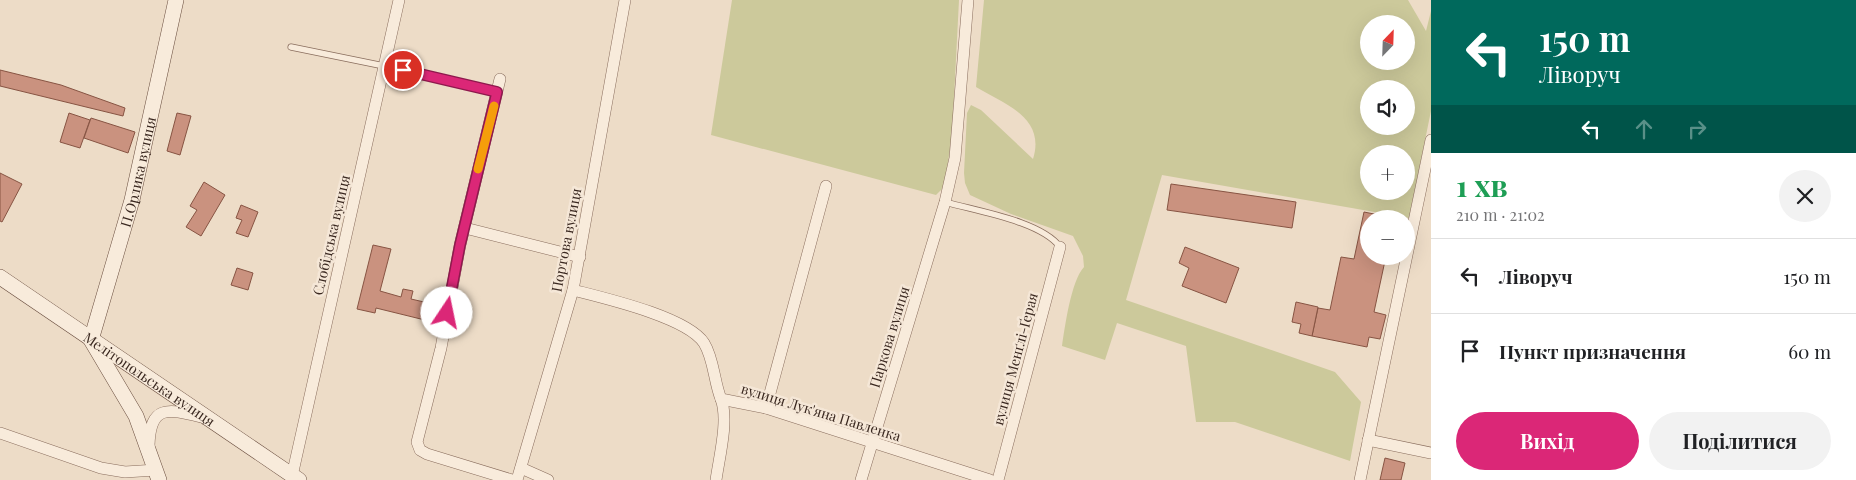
<!DOCTYPE html>
<html lang="uk">
<head>
<meta charset="utf-8">
<style>
  body { margin:0; font-family:"Playfair Display",serif; background:#f2f2f2; color:#202124; height:100vh; display:flex; flex-direction:column; font-size:19px; white-space:nowrap }
  * { box-sizing:border-box; margin:0 }
  p { font-size:16px; color:#757577 }
  .icon { flex:none; width:28px; height:28px; fill:none; stroke:currentColor; stroke-width:2; stroke-linecap:round; stroke-linejoin:round }
  .map { position:relative; flex:1; overflow:hidden }
  .side { display:flex; flex-direction:column; background:#fff; width:425px }
  .side>* { flex:none }
  .top-card { background:#00695c; color:#fff; overflow:hidden }
  .needle { width:32px; rotate:23deg }
  .buttons { position:absolute; left:1360px; top:15px; display:grid; gap:10px }
  .buttons a { display:grid; place-items:center; width:55px; height:55px; border-radius:50%; background:#fff; box-shadow:0 5px 20px #0002; font-size:25px }
  .pin { position:absolute; display:grid; place-items:center; width:42px; height:42px; color:#fff; margin:-21px; border:2px solid #fff; border-radius:50%; box-shadow:0 1px 5px #0007 }
  .me { position:absolute; width:55px; margin:-28px; rotate:11deg; stroke-linejoin:round; filter:drop-shadow(0 0 4px #0008) }
  .turn { display:flex; align-items:center; gap:18px; height:105px; padding:0 25px; font-size:22px }
  .turn .icon { width:65px; height:65px; stroke-width:2.5 }
  .turn b { display:block; font-size:35px; line-height:42px }
  .lanes { display:flex; align-items:center; height:48px; padding:0 25px; background:#0003; justify-content:center; gap:25px; direction:ltr }
  .lanes .off { opacity:.35 }
  .round { display:grid; place-items:center; flex:none; width:52px; height:52px; border-radius:26px; background:#f2f2f2 }
  .headline { display:flex; align-items:center; justify-content:space-between; height:85px; padding:0 25px }
  h1 { font-size:30px; font-weight:700; line-height:38px; color:#1e9e55 }
  .cta { display:flex; gap:10px; margin-top:auto; padding:10px 25px }
  .cta a { flex:1; height:58px; border-radius:30px; background:#db2777; color:#fff; font-size:20px; font-weight:700; line-height:58px; text-align:center }
  .cta a+a { background:#f2f2f2; color:#202124 }
  ul { padding:0; list-style:none }
  li { display:flex; align-items:center; gap:15px; height:75px; padding:0 25px; border-top:1px solid #e0e0e0 }
  li div { flex:1 }
  li b { display:block; font-size:19px }
  li em { font-style:normal }
  main { display:flex; flex:1; min-height:0 }
  .map>svg:first-child { display:block }
  .green { fill:#ccc99b; fill-rule:evenodd }
  .building { fill:#ca927f; stroke:#875443 }
  .lines { fill:none; stroke-linecap:round; stroke-linejoin:round }
  .lane-casing { stroke:#896d5d; stroke-width:7 }
  .street-casing { stroke:#896d5d; stroke-width:12 }
  .secondary-casing { stroke:#6b4f40; stroke-width:16 }
  .lane { stroke:#f8ebdb; stroke-width:5.5 }
  .street { stroke:#f8ebdb; stroke-width:11 }
  .secondary { stroke:#f8ebdb; stroke-width:15 }
  .route-casing { stroke:#8e194d; stroke-width:12 }
  .route { stroke:#db2777; stroke-width:9 }
  .slow { stroke:#f59e0b; stroke-width:9 }
  .labels { text-anchor:middle; dominant-baseline:central; stroke-width:5; stroke-linejoin:round; paint-order:stroke }
  .street-label { font-size:14px; fill:#3a2820; stroke:#f5e7d7 }
</style>
</head>
<body>
<main>
<div class="map">
<svg width="1431" height="480" viewBox="0 0 1431 480">
  <rect width="100%" height="100%" fill="#eddcc7"/>
  <g class="green">
    <path d="M 732,0 L 959,0 L 952,137 L 944,187 L 936,195 L 711,135 Z"/>
    <path d="M 984,0 L 1408,0 L 1426,31 L 1431,11 L 1431,111 L 1409,218 L 1162,175 L 1126,300 L 1335,372 L 1361,402 L 1350,461 L 1235,422 L 1196,422 L 1186,346 L 1117,323 L 1105,360 L 1062,346 C 1065,326 1071,281 1084,267 L 1083,256 L 1073,236 L 1011,214 L 970,195 L 965,183 L 964,173 L 967,113 L 971,105 L 981,110 L 1033,159 C 1046,118 1005,104 976,87 ZM 1369,24 L 1406,24 L 1406,61 L 1369,61 ZM 1369,89 L 1406,89 L 1406,126 L 1369,126 ZM 1369,154 L 1406,154 L 1406,191 L 1369,191 Z"/>
  </g>
  <g class="building">
    <path d="M 0,70 L 61,85 L 125,108 L 123,116 L 0,86 Z"/>
    <path d="M 69,113 L 90,120 L 80,148 L 60,142 Z"/>
    <path d="M 177,113 L 191,116 L 180,155 L 167,151 Z"/>
    <path d="M 91,118 L 135,132 L 128,153 L 84,138 Z"/>
    <path d="M 0,173 L 22,184 L 2,222 L 0,221 Z"/>
    <path d="M 204,182 L 225,195 L 201,236 L 186,227 L 197,210 L 190,206 Z"/>
    <path d="M 1171,184 L 1296,202 L 1292,228 L 1167,210 Z"/>
    <path d="M 241,205 L 258,212 L 248,237 L 236,233 L 242,220 L 236,218 Z"/>
    <path d="M 1364,212 L 1394,218 L 1369,219 L 1369,256 L 1386,256 L 1374,312 L 1386,315 L 1380,339 L 1369,337 L 1367,347 L 1312,336 L 1318,308 L 1330,310 L 1341,257 L 1354,259 Z"/>
    <path d="M 373,245 L 391,249 L 380,291 L 401,297 L 403,289 L 413,291 L 411,299 L 437,305 L 433,322 L 376,308 L 375,313 L 357,309 Z"/>
    <path d="M 1185,247 L 1239,268 L 1226,303 L 1182,286 L 1189,268 L 1179,263 Z"/>
    <path d="M 237,268 L 253,273 L 248,290 L 231,285 Z"/>
    <path d="M 1296,302 L 1318,307 L 1312,336 L 1299,333 L 1301,324 L 1292,322 Z"/>
    <path d="M 1385,458 L 1405,463 L 1401,480 L 1380,480 Z"/>
  </g>
  <g class="lines">
    <g class="lane-casing">
      <g id="lane">
        <path d="M 291,47 L 384,66 L 497,92"/>
        <path d="M 945,202 C 976,211 1041,221 1060,247"/>
      </g>
    </g>
    <g class="street-casing">
      <g id="street">
        <path d="M 500,79 L 460,245 L 441,348 L 417,442 L 420,450 L 427,454 L 512,480"/>
        <path d="M 465,228 L 580,257"/>
        <path d="M 573,290 C 604,298 687,317 704,343 C 714,359 714,382 721,399 L 766,408 L 990,480"/>
        <path d="M 766,408 L 826,186"/>
        <path d="M 0,433 L 101,468 L 125,472 L 156,470"/>
        <path d="M 1368,440 L 1431,453"/>
        <path d="M 149,446 C 150,405 167,408 201,417"/>
        <path d="M 521,468 L 548,480"/>
        <path d="M 292,476 L 399,0"/>
        <path d="M 517,480 L 573,290 L 625,0"/>
        <path d="M 716,480 C 719,458 729,420 721,399"/>
        <path d="M 861,480 L 945,202 L 955,158 L 968,0"/>
        <path d="M 998,480 L 1060,247"/>
        <path d="M 1360,480 L 1431,140"/>
      </g>
    </g>
    <g class="secondary-casing">
      <g id="secondary">
        <path id="s1" d="M 0,277 L 299,480"/>
        <path id="s2" d="M 159,480 L 136,416 L 91,340 L 132,200 L 176,0"/>
      </g>
    </g>
    <use href="#lane" class="lane"/>
    <use href="#street" class="street"/>
    <use href="#secondary" class="secondary"/>
  </g>
  <g class="lines">
    <g class="route-casing">
      <path id="route" d="M 403,70 L 497,92 L 460,245 L 447,313"/>
    </g>
    <use href="#route" class="route"/>
    <path class="slow" d="M 478,169 L 494,106"/>
  </g>
  <g class="labels">
    <g class="street-label">
      <text stroke="none"><textPath href="#s2" startOffset="331">П.Орлика вулиця</textPath></text>
      <text transform="translate(331 235) rotate(-77)">Слобідська вулиця</text>
      <text transform="translate(566 240) rotate(-79)">Портова вулиця</text>
      <text transform="translate(889 337) rotate(-73)">Паркова вулиця</text>
      <text transform="translate(1015 359) rotate(-75)">вулиця Менґлі-Ґерая</text>
      <text stroke="none"><textPath href="#s1" startOffset="181">Мелітопольська вулиця</textPath></text>
      <text transform="translate(821 412) rotate(17)">вулиця Лук'яна Павленка</text>
    </g>
  </g>
</svg>
<div class="buttons">
<a><svg class="needle" viewBox="-14 -14 28 28"><path d="M0-13l5 13h-10z" fill="#e53935"/><path d="M0 13l5-13h-10z" fill="#757577"/></svg></a>
<a><svg class="icon" aria-label="sound" viewBox="0 0 24 24"><path d="M4 9h4l5-4v14l-5-4H4zM17 9q2 3 0 6"/></svg></a>
<a>+</a>
<a>−</a>
</div>
<div class="pin" style="left:403px;top:70px;background:#d93025"><svg class="icon" aria-label="arrive" viewBox="0 0 24 24"><path d="M6 21V4h12l-3 4 3 4H6"/></svg></div>
<svg class="me" style="left:447px;top:313px" viewBox="-20 -20 40 40"><circle r="19" fill="#fff"/><path d="M0-13L10 11 0 6-10 11z" fill="#db2777"/></svg>
</div>
<section class="side">
<div class="top-card">
<div class="turn"><svg class="icon" aria-label="left" viewBox="0 0 24 24"><path d="M17 20v-9H6M10 6l-5 5 5 5"/></svg><div><b>150 m</b>Ліворуч</div></div>
<div class="lanes"><svg class="icon" aria-label="left" viewBox="0 0 24 24"><path d="M17 20v-9H6M10 6l-5 5 5 5"/></svg><svg class="icon off" aria-label="ahead" viewBox="0 0 24 24"><path d="M12 20V5M6 11l6-6 6 6"/></svg><svg class="icon off" aria-label="right" viewBox="0 0 24 24"><path d="M7 20v-9h11M14 6l5 5-5 5"/></svg></div>
</div>
<div class="headline"><div><h1>1 хв</h1><p>210 m · 21:02</p></div><a class="round"><svg class="icon" aria-label="close" viewBox="0 0 24 24"><path d="M6 6l12 12M18 6L6 18"/></svg></a></div>
<ul>
<li><svg class="icon" aria-label="left" viewBox="0 0 24 24"><path d="M17 20v-9H6M10 6l-5 5 5 5"/></svg><div><b>Ліворуч</b></div><em>150 m</em></li>
<li><svg class="icon" aria-label="arrive" viewBox="0 0 24 24"><path d="M6 21V4h12l-3 4 3 4H6"/></svg><div><b>Пункт призначення</b></div><em>60 m</em></li>
</ul>
<div class="cta"><a>Вихід</a><a>Поділитися</a></div>
</section>
</main>
</body>
</html>
